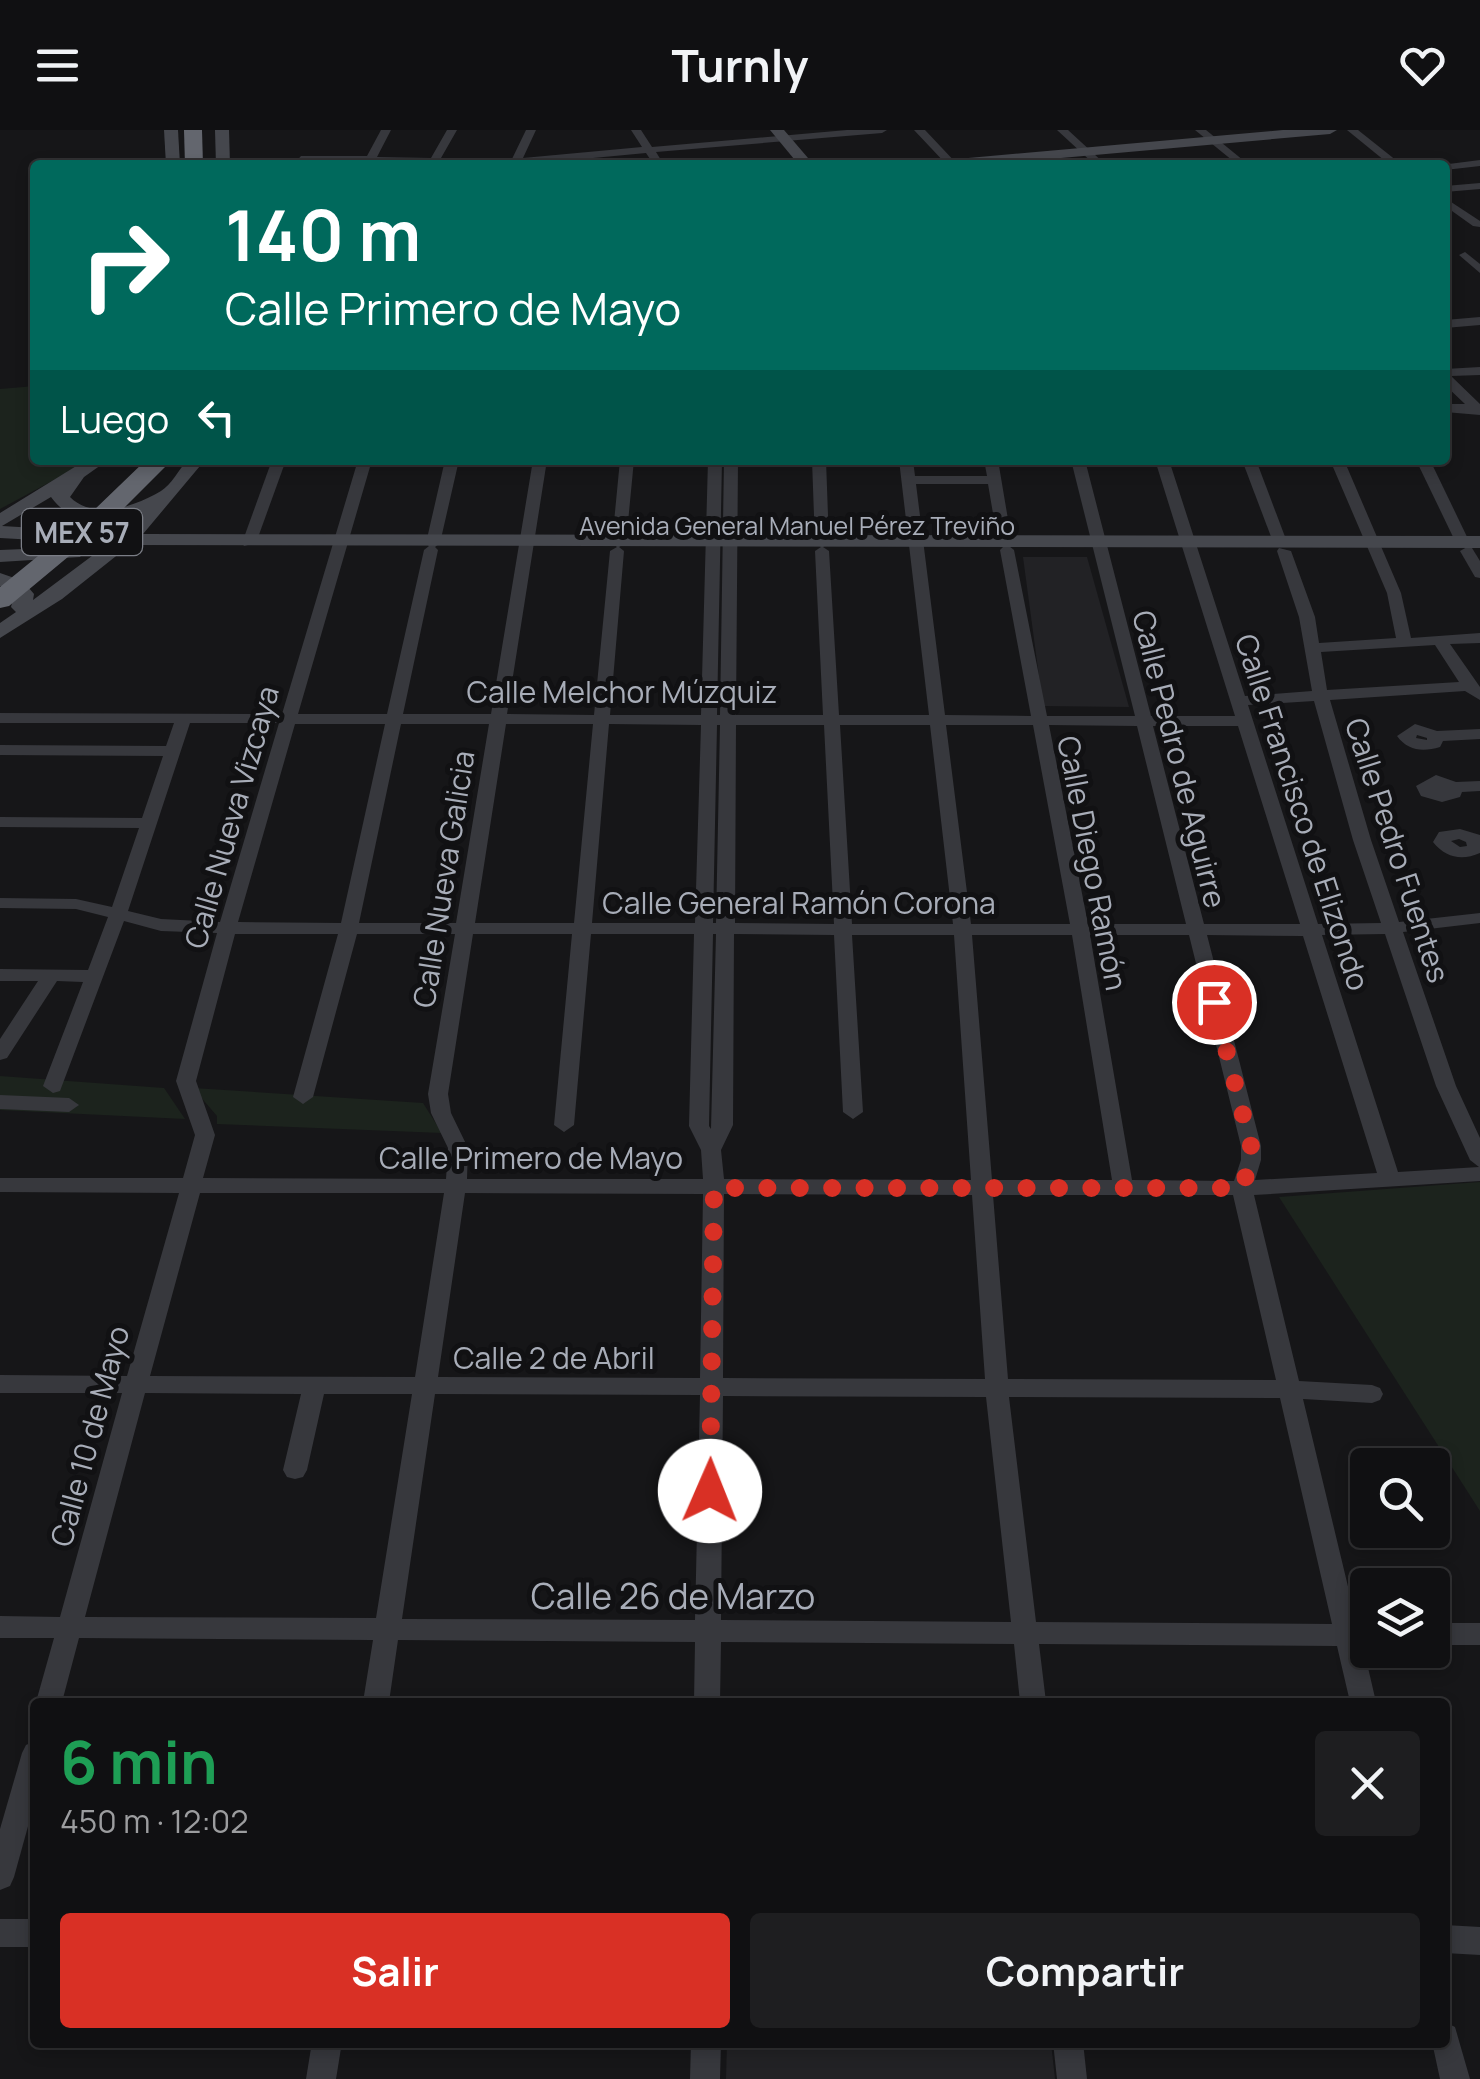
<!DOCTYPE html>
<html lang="es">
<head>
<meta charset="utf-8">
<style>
  body { margin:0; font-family:Manrope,sans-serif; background:#1e1e20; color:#f1f3f6; height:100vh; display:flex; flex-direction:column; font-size:38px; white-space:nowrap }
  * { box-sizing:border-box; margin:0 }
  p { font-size:32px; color:#9c9d9f }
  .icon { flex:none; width:55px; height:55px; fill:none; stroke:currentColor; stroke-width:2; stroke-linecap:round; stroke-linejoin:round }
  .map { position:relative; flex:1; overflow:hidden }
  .sheet { position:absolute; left:30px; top:1568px; width:1420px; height:350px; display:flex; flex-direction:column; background:#101012; border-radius:10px; box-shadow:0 5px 15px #0003,0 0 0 2px #303032 }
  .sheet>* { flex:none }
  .top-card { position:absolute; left:30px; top:30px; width:1420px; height:305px; border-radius:10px; box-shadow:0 5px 15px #0003,0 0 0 2px #303032; background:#00695c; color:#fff; overflow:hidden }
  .controls { position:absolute; left:1350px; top:1318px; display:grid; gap:20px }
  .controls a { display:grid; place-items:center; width:100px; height:100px; border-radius:10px; background:#101012; box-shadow:0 5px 15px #0003,0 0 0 2px #303032; font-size:50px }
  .pin { position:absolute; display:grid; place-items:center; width:85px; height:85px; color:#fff; margin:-42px; border:5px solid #fff; border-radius:50%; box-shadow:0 2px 10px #0007 }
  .me { position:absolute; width:110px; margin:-55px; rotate:1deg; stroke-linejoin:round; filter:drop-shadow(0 0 8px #0008) }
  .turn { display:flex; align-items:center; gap:35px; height:210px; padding:0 30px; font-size:45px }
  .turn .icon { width:130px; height:130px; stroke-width:2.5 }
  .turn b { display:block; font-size:70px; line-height:85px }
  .then { display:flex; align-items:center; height:95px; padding:0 30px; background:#0003; gap:20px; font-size:38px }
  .round { display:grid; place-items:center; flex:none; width:105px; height:105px; border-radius:10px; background:#1e1e20 }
  .headline { display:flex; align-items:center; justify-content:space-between; height:170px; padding:0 30px }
  h1 { font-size:60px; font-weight:700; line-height:75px; color:#1e9e55 }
  .button { display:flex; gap:20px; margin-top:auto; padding:20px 30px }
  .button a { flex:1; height:115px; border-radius:10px; background:#d93025; color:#fff; font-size:40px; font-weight:700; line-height:115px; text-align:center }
  .button a+a { background:#1e1e20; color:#f1f3f6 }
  header { display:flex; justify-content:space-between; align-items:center; height:130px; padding:0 30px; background:#101012; font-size:45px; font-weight:700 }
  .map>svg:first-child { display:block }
  .built { fill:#222225 }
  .green { fill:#1c231d }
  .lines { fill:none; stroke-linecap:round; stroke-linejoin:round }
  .street { fill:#37383d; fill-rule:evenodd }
  .secondary { fill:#45474d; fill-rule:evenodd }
  .highway { fill:#63666e; fill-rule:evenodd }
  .route { stroke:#d93025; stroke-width:18; stroke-dasharray:0 32.4 }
  .labels { text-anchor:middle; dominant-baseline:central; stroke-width:10; stroke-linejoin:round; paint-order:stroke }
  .far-street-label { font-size:25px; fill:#a8adb8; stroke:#111113 }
  .shield { fill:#111113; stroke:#7b7e86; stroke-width:2.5 }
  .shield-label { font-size:28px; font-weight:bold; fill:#a8adb8 }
  .street-label { font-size:30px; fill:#a8adb8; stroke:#111113 }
  .near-street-label { font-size:35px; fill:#a8adb8; stroke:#111113 }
</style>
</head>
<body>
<header><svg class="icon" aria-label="menu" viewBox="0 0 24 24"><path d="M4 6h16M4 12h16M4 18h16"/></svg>Turnly<svg class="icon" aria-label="heart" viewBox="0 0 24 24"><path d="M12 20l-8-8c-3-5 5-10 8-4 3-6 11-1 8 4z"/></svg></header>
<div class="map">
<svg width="1480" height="1949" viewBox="0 0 1480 1949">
  <rect width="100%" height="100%" fill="#161618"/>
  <g class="built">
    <path d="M 1023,427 L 1087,427 L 1129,577 L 1043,576 Z"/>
    <path d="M 727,1913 L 1051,1913 L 1055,1949 L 726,1949 Z"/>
  </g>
  <g class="green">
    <path d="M 35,256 L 35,330 L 91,330 L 0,379 L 0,259 Z"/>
    <path d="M 0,946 L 164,958 L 185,989 L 0,980 Z"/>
    <path d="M 193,958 L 423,973 L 442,1003 L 217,994 L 217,986 Z"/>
    <path d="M 1480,1052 L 1480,1381 L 1279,1067 Z"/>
  </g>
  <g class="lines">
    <g class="street">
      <path d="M 381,0 L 391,0 L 377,27 L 431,28 L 447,0 L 457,0 L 441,28 L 512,29 L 526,0 L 536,0 L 523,28 L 642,17 L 631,0 L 641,0 L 652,17 L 847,0 L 887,0 L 882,3 L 656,22 L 664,35 L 654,35 L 646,23 L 519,35 L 362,35 L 363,32 L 313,31 L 293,35 L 301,26 L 367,26 Z"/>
      <path d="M 914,0 L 925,0 L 958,35 L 947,35 Z"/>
      <path d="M 1057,0 L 1068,0 L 1106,35 L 1095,35 Z"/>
      <path d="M 1195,0 L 1206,0 L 1249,35 L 1238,35 Z"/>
      <path d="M 1347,0 L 1358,0 L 1402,35 L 1390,35 Z"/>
      <path d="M 1480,30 L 1480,36 L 1445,40 L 1445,35 L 1441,35 Z"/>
      <path d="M 1480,53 L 1480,59 L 1445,62 L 1445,56 Z"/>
      <path d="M 1445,68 L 1480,91 L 1480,97 L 1473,96 L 1445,76 Z"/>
      <path d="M 1465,122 L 1480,134 L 1480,143 L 1459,125 Z"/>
      <path d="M 1480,187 L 1480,195 L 1445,198 L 1445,190 Z"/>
      <path d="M 1480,237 L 1480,245 L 1451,246 L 1480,274 L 1480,285 L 1445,282 L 1445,274 L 1465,274 L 1445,255 L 1445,239 Z"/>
      <path d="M 272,330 L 286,330 L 256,413 L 244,416 L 242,413 Z"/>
      <path d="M 358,330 L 372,330 L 298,584 L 387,584 L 424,420 L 429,416 L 426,413 L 445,330 L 459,330 L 440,413 L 435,417 L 438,420 L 403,584 L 491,584 L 533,330 L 547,330 L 507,584 L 594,585 L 610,421 L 617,417 L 612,413 L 620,330 L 634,330 L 626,413 L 619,417 L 624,421 L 610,585 L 701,585 L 708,330 L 722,330 L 717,585 L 720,585 L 724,330 L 738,330 L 736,585 L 823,585 L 815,421 L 821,417 L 815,413 L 812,330 L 826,330 L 829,413 L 823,417 L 829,421 L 839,585 L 929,585 L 899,330 L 913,330 L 915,346 L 987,346 L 984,330 L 998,330 L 1012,413 L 1009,416 L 1014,420 L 1047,586 L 1135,586 L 1071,330 L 1085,330 L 1151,586 L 1235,586 L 1155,330 L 1169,330 L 1245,566 L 1312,561 L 1299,487 L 1277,421 L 1279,418 L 1291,421 L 1315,487 L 1319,513 L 1396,508 L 1387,463 L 1330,330 L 1344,330 L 1401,463 L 1411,508 L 1480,503 L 1480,513 L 1450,514 L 1480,557 L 1480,570 L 1465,561 L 1330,570 L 1371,710 L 1399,792 L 1480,783 L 1480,793 L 1403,802 L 1456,956 L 1480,1008 L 1480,1051 L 1254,1065 L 1299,1251 L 1372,1255 L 1380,1258 L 1383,1264 L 1380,1270 L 1372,1273 L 1303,1269 L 1357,1494 L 1368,1494 L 1368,1516 L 1363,1516 L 1376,1572 L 1350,1572 L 1337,1516 L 1039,1514 L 1046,1572 L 1020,1572 L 1014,1514 L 721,1512 L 720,1572 L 694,1572 L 695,1512 L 398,1510 L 389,1572 L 363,1572 L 373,1510 L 79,1508 L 62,1572 L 36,1572 L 54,1508 L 0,1508 L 0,1486 L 60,1487 L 122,1263 L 0,1263 L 0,1245 L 127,1246 L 179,1063 L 0,1062 L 0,1048 L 183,1048 L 195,1005 L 176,951 L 217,803 L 161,801 L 124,791 L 60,961 L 53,963 L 43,956 L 83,852 L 57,851 L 7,928 L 0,930 L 0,909 L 38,851 L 0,851 L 0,839 L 88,840 L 108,787 L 76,779 L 0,778 L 0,768 L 76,769 L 112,777 L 139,698 L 0,697 L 0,687 L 142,688 L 163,626 L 0,625 L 0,615 L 166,616 L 174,593 L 0,593 L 0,583 L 282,584 ZM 916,354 L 988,354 L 998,413 L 1003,417 L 1000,420 L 1031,586 L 945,585 ZM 1435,515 L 1459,552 L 1327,560 L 1321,522 ZM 1314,571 L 1353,710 L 1381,793 L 1318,794 L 1248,575 ZM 190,593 L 279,593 L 220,792 L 161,789 L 128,781 ZM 295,594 L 385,594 L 341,793 L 238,792 ZM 401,594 L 489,594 L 456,793 L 359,793 ZM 506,594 L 593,594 L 574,793 L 475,793 ZM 609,594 L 701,595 L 695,793 L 592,793 ZM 717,595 L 720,595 L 716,793 L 713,793 ZM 736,595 L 824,595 L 834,794 L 735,793 ZM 840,595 L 930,595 L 953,794 L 852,794 ZM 946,595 L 1033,595 L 1070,794 L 971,794 ZM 1049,595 L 1137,596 L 1186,794 L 1088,794 ZM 1153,596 L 1238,596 L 1300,794 L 1204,794 ZM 235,804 L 338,804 L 293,967 L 303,974 L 313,967 L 357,804 L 455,804 L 428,964 L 431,983 L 448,1018 L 446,1049 L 203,1048 L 215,1005 L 196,951 ZM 473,804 L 572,804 L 554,995 L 564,1002 L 574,995 L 591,804 L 694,804 L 689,996 L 701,1020 L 703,1049 L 467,1049 L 468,1018 L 451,983 L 448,964 ZM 713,804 L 716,804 L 711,999 L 709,996 ZM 734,804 L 834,805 L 843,982 L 853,989 L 863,982 L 852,805 L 954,805 L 971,1050 L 724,1049 L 721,1020 L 733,995 ZM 1385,804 L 1436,956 L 1470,1030 L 1479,1037 L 1398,1042 L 1322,805 ZM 972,805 L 1072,805 L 1112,1050 L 992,1050 ZM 1090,805 L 1189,805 L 1241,1016 L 1241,1030 L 1234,1051 L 1132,1050 ZM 1207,805 L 1303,806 L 1377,1043 L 1255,1050 L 1261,1030 L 1261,1016 ZM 200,1063 L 444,1063 L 415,1247 L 150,1246 ZM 465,1063 L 703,1064 L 700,1248 L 438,1247 ZM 724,1064 L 972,1065 L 985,1249 L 723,1248 ZM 993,1065 L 1233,1065 L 1276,1250 L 1008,1249 ZM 145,1263 L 301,1264 L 283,1340 L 287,1347 L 295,1349 L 303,1347 L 307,1340 L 324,1264 L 412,1264 L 376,1488 L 85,1487 ZM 435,1264 L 700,1265 L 695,1490 L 402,1489 ZM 723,1266 L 986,1267 L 1011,1492 L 721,1490 ZM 1009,1267 L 1280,1268 L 1332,1494 L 1036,1492 Z"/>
      <path d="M 1242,330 L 1256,330 L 1287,412 L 1285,415 L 1273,412 Z"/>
      <path d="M 1416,330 L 1430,330 L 1470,413 L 1468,416 L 1456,413 Z"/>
      <path d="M 1467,417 L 1472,418 L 1480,431 L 1480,448 L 1475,447 L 1460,421 Z"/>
      <path d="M 1415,594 L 1437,601 L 1480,599 L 1480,609 L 1443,611 L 1440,617 C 1423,622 1408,621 1397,606 ZM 1417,605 L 1427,608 L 1427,610 L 1416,608 Z"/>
      <path d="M 1436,645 L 1456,652 L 1480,651 L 1480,661 L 1462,662 L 1460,667 L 1442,672 L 1421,666 L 1416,656 Z"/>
      <path d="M 1460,699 L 1480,705 L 1480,723 C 1462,731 1446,728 1433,712 L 1439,702 ZM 1459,709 L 1466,712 L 1467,716 L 1460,717 L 1451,711 Z"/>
      <path d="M 0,965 L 69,968 L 79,975 L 69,982 L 0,979 Z"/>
      <rect x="1432" y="1493" width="48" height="22"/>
      <path d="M 35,1611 L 35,1671 L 14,1747 L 10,1756 L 0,1760 L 0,1699 L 22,1623 L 26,1615 Z"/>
      <rect x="0" y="1789" width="35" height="28"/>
      <path d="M 1445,1795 L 1480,1797 L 1480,1825 L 1445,1823 Z"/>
      <path d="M 1445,1892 L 1455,1897 L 1470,1949 L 1440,1949 L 1432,1912 L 1445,1912 Z"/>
      <path d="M 312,1912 L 342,1912 L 336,1949 L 306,1949 Z"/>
      <path d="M 691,1912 L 721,1912 L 720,1949 L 690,1949 Z"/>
      <path d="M 1053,1912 L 1083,1912 L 1087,1949 L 1057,1949 Z"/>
    </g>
    <g class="secondary">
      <path d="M 164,0 L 178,0 L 180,35 L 166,35 Z"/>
      <path d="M 215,0 L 229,0 L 230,35 L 216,35 Z"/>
      <path d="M 770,0 L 784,0 L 814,35 L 799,35 Z"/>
      <path d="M 1283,0 L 1337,0 L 1330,4 L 983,35 L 928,35 L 935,31 Z"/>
      <path d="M 86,330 L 108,330 L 84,347 L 70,367 C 94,391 136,376 161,361 C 171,355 179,340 187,330 L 205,330 L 143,404 L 1480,406 L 1480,418 L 130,415 L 62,469 L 0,508 L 0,493 L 16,482 L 11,477 L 14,465 L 0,456 L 0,443 L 23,451 L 34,464 L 33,470 L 108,414 L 0,408 L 0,383 ZM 51,367 C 73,398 111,393 143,383 L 121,403 L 2,396 Z"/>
      <path d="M 73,417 L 83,423 L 80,427 L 0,432 L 0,420 Z"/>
    </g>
    <g class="highway">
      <path d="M 184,0 L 202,0 L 203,35 L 185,35 Z"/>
      <path d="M 146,330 L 172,330 L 110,392 L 9,476 L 0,478 L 0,457 L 92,382 Z"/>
    </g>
  </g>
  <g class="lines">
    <path class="route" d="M 710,1361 L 714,1058 L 1242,1058 L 1251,1030 L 1251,1016 L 1214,872"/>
  </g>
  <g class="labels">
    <g class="far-street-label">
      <text x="797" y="395">Avenida General Manuel Pérez Treviño</text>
    </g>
    <rect class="shield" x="22" y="379" width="120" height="46" rx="8"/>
    <g class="shield-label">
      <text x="82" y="402">MEX 57</text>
    </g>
    <g class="street-label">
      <text x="622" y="561">Calle Melchor Múzquiz</text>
      <text transform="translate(1180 629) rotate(76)">Calle Pedro de Aguirre</text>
      <text transform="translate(1303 682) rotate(72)">Calle Francisco de Elizondo</text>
      <text transform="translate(231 687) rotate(-74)">Calle Nueva Vizcaya</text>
      <text transform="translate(1398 720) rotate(72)">Calle Pedro Fuentes</text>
      <text transform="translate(1093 733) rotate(79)">Calle Diego Ramón</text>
      <text transform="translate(443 749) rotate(-81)">Calle Nueva Galicia</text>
      <text x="799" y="772">Calle General Ramón Corona</text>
      <text x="531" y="1027">Calle Primero de Mayo</text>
      <text x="554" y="1227">Calle 2 de Abril</text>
      <text transform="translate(89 1306) rotate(-75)">Calle 10 de Mayo</text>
    </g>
    <g class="near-street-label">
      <text x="673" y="1466">Calle 26 de Marzo</text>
    </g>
  </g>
</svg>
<div class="controls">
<a><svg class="icon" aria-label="search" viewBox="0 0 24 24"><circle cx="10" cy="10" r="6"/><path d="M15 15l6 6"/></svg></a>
<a><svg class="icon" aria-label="layers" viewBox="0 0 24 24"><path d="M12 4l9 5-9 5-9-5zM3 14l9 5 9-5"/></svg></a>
</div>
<div class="pin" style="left:1214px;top:872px;background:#d93025"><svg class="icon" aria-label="arrive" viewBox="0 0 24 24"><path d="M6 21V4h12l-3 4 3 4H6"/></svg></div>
<svg class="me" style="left:710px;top:1361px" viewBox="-20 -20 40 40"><circle r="19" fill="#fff"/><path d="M0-13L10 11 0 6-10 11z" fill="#d93025"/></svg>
<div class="top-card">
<div class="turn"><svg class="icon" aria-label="right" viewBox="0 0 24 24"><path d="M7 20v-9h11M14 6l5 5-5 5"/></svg><div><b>140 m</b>Calle Primero de Mayo</div></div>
<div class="then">Luego<svg class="icon" aria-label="left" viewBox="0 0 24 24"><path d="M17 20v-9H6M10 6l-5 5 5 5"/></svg></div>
</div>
<section class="sheet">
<div class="headline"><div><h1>6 min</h1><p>450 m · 12:02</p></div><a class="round"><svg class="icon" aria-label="close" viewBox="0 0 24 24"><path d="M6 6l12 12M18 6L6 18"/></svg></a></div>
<div class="button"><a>Salir</a><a>Compartir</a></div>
</section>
</div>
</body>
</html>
